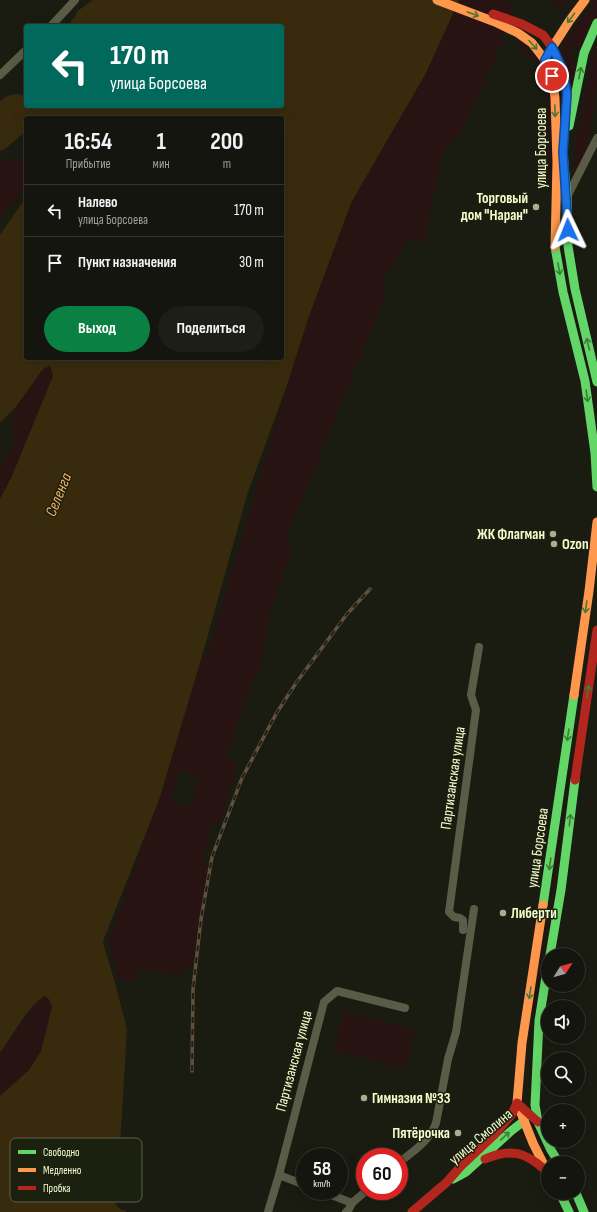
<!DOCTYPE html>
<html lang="ru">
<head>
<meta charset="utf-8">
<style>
  body { margin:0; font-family:"Sofia Sans Condensed",sans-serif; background:#1d1e17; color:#f1f3f6; height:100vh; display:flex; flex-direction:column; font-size:15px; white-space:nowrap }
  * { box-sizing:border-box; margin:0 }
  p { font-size:13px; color:#9d9f9e }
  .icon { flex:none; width:22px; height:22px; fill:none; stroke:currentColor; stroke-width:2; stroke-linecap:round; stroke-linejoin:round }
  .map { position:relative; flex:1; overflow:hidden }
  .drawer { position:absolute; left:24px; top:116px; width:260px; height:244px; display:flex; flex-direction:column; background:#14150e; border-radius:4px; box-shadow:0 4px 16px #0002,0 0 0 1px #33342e }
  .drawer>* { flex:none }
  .guide { position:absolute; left:24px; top:24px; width:260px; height:84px; border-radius:4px; box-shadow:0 4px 16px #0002,0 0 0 1px #33342e; background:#00695c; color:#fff; overflow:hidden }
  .needle { width:26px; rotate:53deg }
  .fabs { position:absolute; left:541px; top:948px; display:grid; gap:8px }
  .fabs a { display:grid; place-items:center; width:44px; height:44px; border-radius:50%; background:#14150e; box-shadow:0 4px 16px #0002,0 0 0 1px #33342e; font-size:20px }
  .speed { position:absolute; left:296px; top:1148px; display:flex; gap:8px; font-size:20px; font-weight:700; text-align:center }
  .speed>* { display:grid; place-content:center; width:52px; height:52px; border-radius:50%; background:#14150e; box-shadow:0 4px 16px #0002,0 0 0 1px #33342e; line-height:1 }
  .speed small { font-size:10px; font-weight:400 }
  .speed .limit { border:6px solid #d22; background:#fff; color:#111 }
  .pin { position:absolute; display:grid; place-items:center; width:34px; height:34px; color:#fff; margin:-17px; border:2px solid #fff; border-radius:50%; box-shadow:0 1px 4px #0007 }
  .me { position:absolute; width:44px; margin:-22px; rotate:358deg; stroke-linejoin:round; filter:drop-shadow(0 0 3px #0008) }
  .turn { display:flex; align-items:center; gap:14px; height:84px; padding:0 20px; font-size:18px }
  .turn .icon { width:52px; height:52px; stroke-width:2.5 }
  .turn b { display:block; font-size:28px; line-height:34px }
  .eta { display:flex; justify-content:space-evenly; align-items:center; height:68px; text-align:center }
  .eta b { font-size:24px; font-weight:700; line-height:28px }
  .primary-button { display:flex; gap:8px; margin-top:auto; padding:8px 20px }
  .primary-button a { flex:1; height:46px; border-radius:24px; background:#0b8043; color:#fff; font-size:16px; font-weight:700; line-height:46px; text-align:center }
  .primary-button a+a { background:#1d1e17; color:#f1f3f6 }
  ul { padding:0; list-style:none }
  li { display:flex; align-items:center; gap:12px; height:52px; padding:0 20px; border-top:1px solid #33342e }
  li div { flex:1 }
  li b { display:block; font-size:15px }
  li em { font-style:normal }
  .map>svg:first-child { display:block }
  .green { fill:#271312; fill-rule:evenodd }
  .water { fill:#382b0d }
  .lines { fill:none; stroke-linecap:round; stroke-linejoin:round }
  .street { stroke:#5a5c48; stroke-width:8 }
  .fast { stroke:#63d668; stroke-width:9 }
  .slow { stroke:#ff974d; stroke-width:9 }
  .jam { stroke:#b3261e; stroke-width:9 }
  .rail-casing { stroke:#615040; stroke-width:3.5 }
  .rail { stroke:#1c200e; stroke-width:2; stroke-dasharray:6; stroke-linecap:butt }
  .oneway { stroke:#407b3b }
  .route-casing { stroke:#114b97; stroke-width:10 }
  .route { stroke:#1a73e8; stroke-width:7 }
  .poi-dot { fill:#a8ae8e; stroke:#1c200e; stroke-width:1.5 }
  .labels { text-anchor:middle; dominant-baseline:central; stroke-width:3; stroke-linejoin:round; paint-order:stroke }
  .street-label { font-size:15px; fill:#f4fcd0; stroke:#1c200e }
  .poi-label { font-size:15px; font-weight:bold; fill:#f4fcd0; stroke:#1c200e; text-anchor:end }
  .water-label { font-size:16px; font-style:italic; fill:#f5b165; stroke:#1c200e }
  .key { fill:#1c200e; stroke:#5d6248; stroke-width:1 }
  .key-label { font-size:11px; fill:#f4fcd0 }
</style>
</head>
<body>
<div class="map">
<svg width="597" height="1212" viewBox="0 0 597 1212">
  <rect width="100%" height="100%" fill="#1a1c12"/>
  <g class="green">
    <path d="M 459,0 L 507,0 L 513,7 L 497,54 L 461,133 L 444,149 L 423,244 L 408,238 L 407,243 L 382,281 L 385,296 L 286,539 L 290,542 L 291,555 L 270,612 L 260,670 L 252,680 L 227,756 L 239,765 L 230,788 L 219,826 L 211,824 L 202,864 L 209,866 L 192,964 L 181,975 L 147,971 L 140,969 L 138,980 L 119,980 L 109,940 L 159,800 L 202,656 L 207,656 L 287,385 L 308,319 L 351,203 L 426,73 ZM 180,770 L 197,777 L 190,809 L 171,801 Z"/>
    <path d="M 549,0 L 568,0 L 568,2 L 559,9 Z"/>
    <path d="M 595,0 L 597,0 L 597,24 L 587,47 L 575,47 L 571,52 C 572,59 576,62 582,65 L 573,111 L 562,56 L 562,48 L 565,41 Z"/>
    <path d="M 521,42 L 527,46 L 539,58 L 553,90 L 551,186 L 548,186 L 547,93 L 543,77 L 535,61 L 519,46 L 518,43 Z"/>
    <path d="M 597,45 L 597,84 L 586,161 L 573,180 L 576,141 L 592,59 Z"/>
    <path d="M 24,158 L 26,160 L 26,185 L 16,201 L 0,216 L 0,161 Z"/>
    <path d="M 50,366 L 54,376 L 12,476 L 0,499 L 0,470 L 14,441 L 12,422 L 15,408 L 43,369 Z"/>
    <path d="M 575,726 L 534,1015 L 532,1015 Z"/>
    <path d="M 44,996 L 48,998 L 52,1006 L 47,1028 L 41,1051 L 29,1070 L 0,1096 L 0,1053 L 20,1024 L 39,1000 Z"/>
    <path d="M 343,1011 L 416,1030 L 406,1069 L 333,1050 Z"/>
  </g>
  <path class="water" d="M 93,0 L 459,0 L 426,73 L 351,203 L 308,319 L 287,385 L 247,495 L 202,656 L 159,800 L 103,941 L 104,946 L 115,983 L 127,1029 L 120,1146 L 115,1156 L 112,1183 L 116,1186 L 123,1186 L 122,1192 L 117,1192 L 115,1194 L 116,1197 L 113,1201 L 119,1208 L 127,1212 L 0,1212 L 0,1096 L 29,1070 L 41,1051 L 47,1028 L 52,1006 L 48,998 L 44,996 C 27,1008 12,1036 0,1053 L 0,499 L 12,476 L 53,376 L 50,366 L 43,369 L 15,408 L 0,423 L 0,235 L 26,197 L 26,358 L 282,358 L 282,118 L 26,118 L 26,131 L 5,149 L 0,151 L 0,101 C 8,94 16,92 26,96 L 26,106 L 65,106 L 66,108 L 77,109 L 79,106 L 282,106 L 282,26 L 68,26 L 79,10 Z"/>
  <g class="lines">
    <g class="street">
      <path d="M 51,26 L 75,0"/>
      <path d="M 0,75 L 26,50"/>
      <path d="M 567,197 L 597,138"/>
      <path d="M 463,930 L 463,920 L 460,918 L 454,917 L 449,912 L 476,710 L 471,695 L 479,647"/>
      <path d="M 399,1163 C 413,1151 430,1141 436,1123 L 448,1059 L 456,1032 L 474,909"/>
      <path d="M 279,1175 L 305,1185"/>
      <path d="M 321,1191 L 352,1203"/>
      <path d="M 268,1212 L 279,1175 L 324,1002 L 337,991 L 405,1008"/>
      <path d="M 346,1212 L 349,1209 L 352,1203 L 366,1191"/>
    </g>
    <g class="fast">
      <path d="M 569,126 L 584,53 L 597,23"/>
      <path d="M 563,153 L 567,198 L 568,246 L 575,289 L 597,382"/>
      <path d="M 555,247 L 563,292 L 585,381 L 595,453 L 597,487"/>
      <path d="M 543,905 L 574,695"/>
      <path d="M 550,955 L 561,890 L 575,780"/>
      <path d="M 548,964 L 539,1021 L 535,1105 L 538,1122 L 551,1150 L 559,1163"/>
      <path d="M 453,1179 L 466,1172 L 511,1131 L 524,1121 L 527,1113"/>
      <path d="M 560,1193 L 569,1212"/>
      <path d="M 576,1193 L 584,1212"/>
    </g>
    <g class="slow">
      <path d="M 437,0 L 495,22 L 518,33 L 532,43 L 545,60 L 552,76 L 555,98 L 557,162 L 555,247"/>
      <path d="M 548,54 L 570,20 L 585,0"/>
      <path d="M 574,695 L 589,591 L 597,522"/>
      <path d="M 543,905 L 522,1043 L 517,1103 L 533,1143 L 548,1173"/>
    </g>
    <g class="jam">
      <path d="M 493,14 L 522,24 L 543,35 L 552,47 L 563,70 L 567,94 L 563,153"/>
      <path d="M 575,780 L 597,630"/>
      <path d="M 485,1159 C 510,1148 526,1152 545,1170"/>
      <path d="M 412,1212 L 447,1182 L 461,1166 L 494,1135 L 512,1114 L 517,1103 L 538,1122"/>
    </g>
    <g class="rail-casing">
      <path id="rail" d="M 192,1071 L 193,989 L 201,919 L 212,857 L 242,778 L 276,714 L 296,683 L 347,614 L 370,589"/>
    </g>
    <use href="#rail" class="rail"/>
  </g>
  <defs><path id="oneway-shaft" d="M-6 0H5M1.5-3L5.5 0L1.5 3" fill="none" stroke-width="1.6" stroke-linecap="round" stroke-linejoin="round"/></defs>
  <g class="oneway">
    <use href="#oneway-shaft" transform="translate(473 14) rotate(20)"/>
    <use href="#oneway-shaft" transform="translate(571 18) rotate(127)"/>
    <use href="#oneway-shaft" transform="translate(533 45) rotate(48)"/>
    <use href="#oneway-shaft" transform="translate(580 73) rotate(-78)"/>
    <use href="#oneway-shaft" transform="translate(555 111) rotate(88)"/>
    <use href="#oneway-shaft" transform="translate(559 269) rotate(80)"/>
    <use href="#oneway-shaft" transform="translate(588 344) rotate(-103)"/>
    <use href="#oneway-shaft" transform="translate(587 396) rotate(82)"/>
    <use href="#oneway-shaft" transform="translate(586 607) rotate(98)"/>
    <use href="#oneway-shaft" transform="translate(588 691) rotate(-81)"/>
    <use href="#oneway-shaft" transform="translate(568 735) rotate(98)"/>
    <use href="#oneway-shaft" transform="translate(570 820) rotate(-83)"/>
    <use href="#oneway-shaft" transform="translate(550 864) rotate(98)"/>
    <use href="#oneway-shaft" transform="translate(530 993) rotate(99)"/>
    <use href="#oneway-shaft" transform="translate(505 1136) rotate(-43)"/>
  </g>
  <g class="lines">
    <g class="route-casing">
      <path id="route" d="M 552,76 L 545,60 L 552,47 L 563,70 L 567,94 L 563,152 L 568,230"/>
    </g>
    <use href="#route" class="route"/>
  </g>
  <g class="poi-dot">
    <circle cx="536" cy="207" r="4"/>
    <circle cx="553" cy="534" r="4"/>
    <circle cx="554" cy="544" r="4"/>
    <circle cx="503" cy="913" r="4"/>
    <circle cx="364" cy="1098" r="4"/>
    <circle cx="458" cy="1133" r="4"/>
  </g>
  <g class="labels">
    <g class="street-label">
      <text transform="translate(541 148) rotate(-90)">улица Борсоева</text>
      <text transform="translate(453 778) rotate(-82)">Партизанская улица</text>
      <text transform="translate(538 848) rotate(-82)">улица Борсоева</text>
      <text transform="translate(294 1061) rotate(-75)">Партизанская улица</text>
      <text transform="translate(481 1137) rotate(-40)">улица Смолина</text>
    </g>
    <g class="poi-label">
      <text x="528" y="198">Торговый<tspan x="528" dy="17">дом "Наран"</tspan></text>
      <text x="545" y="534">ЖК Флагман</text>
      <text x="562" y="544" text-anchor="start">Ozon</text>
      <text x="511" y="913" text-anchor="start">Либерти</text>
      <text x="372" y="1098" text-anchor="start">Гимназия №33</text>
      <text x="450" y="1133">Пятёрочка</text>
    </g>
    <g class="water-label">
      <text transform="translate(59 495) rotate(-68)">Селенга</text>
    </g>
  </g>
  <rect x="10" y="1138" width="132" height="64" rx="6" class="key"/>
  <rect x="18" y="1150" width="18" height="4" fill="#63d668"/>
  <rect x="18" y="1168" width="18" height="4" fill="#ff974d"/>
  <rect x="18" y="1186" width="18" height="4" fill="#b3261e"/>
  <g class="key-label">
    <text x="43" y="1156">Свободно</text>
    <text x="43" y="1174">Медленно</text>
    <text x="43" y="1192">Пробка</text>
  </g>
</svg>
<div class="fabs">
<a><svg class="needle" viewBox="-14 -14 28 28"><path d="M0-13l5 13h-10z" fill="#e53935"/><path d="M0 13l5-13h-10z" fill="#9d9f9e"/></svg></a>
<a><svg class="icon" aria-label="sound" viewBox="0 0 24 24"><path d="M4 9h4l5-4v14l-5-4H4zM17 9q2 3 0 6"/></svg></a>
<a><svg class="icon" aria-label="search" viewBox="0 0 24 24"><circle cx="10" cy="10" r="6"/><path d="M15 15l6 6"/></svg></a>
<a>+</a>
<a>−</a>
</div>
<div class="speed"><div>58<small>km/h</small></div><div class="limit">60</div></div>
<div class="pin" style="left:552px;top:76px;background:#d93025"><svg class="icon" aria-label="arrive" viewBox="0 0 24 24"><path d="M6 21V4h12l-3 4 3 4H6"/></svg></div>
<svg class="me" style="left:568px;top:230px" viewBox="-20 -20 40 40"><path d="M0-17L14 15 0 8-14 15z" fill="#1a73e8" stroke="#fff" stroke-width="4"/></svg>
<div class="guide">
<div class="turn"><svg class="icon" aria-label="left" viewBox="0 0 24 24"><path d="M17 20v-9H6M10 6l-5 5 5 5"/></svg><div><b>170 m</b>улица Борсоева</div></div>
</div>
<section class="drawer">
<div class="eta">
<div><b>16:54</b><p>Прибытие</p></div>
<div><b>1</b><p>мин</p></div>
<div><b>200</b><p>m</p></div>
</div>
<ul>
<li><svg class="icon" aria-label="left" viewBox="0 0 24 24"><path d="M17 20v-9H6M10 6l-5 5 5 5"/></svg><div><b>Налево</b><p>улица Борсоева</p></div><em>170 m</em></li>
<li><svg class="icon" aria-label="arrive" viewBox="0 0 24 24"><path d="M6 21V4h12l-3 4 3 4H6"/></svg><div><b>Пункт назначения</b></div><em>30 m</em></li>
</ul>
<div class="primary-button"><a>Выход</a><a>Поделиться</a></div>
</section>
</div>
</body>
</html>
